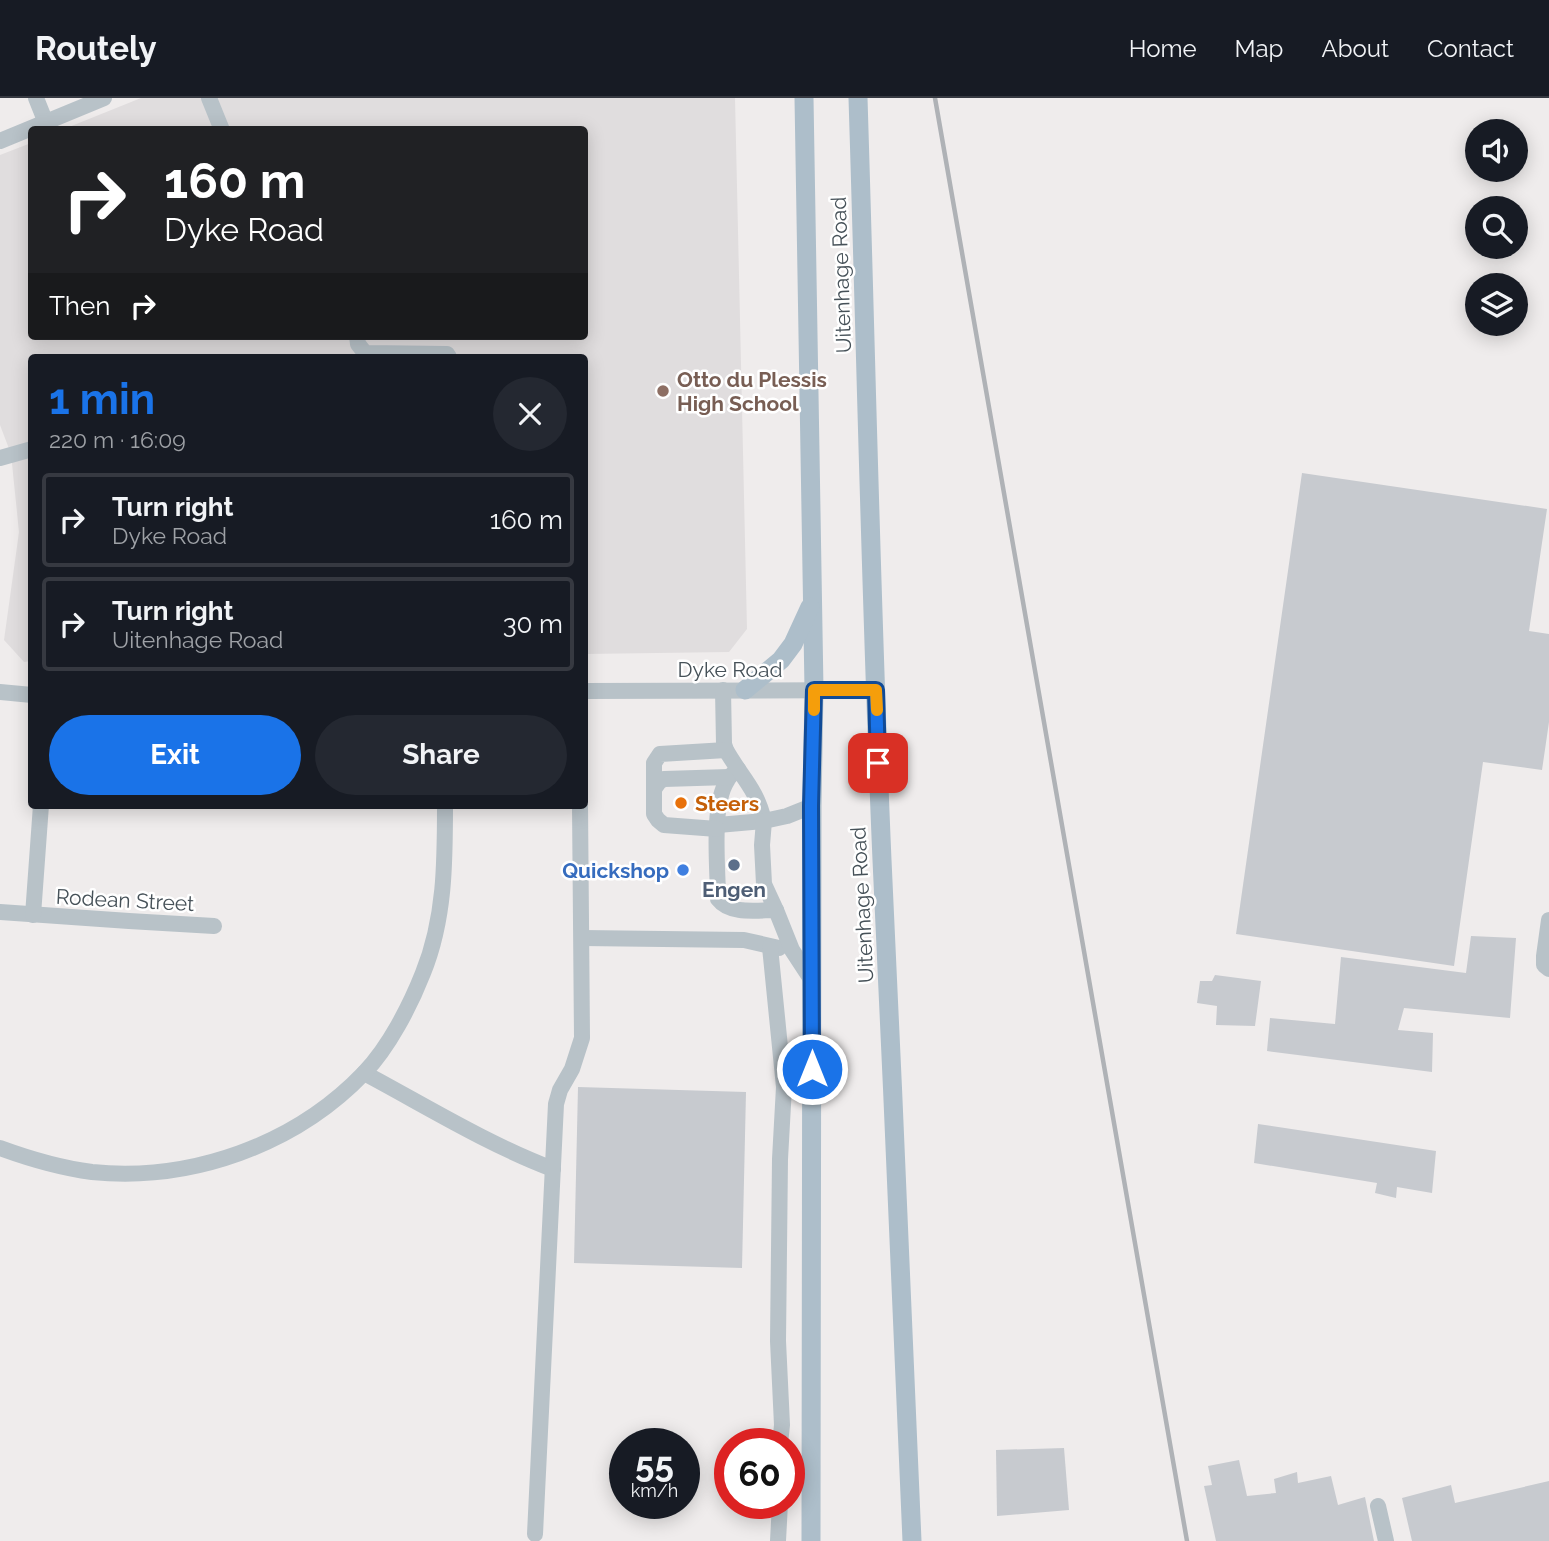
<!DOCTYPE html>
<html lang="en">
<head>
<meta charset="utf-8">
<style>
  body { margin:0; font-family:Raleway,sans-serif; background:#242831; color:#f1f3f6; height:100vh; display:flex; flex-direction:column; font-size:26px; white-space:nowrap }
  * { box-sizing:border-box; margin:0 }
  p { font-size:23px; color:#9ea1a6 }
  .icon { flex:none; width:38px; height:38px; fill:none; stroke:currentColor; stroke-width:2; stroke-linecap:round; stroke-linejoin:round }
  .map { position:relative; flex:1; overflow:hidden }
  .panel { position:absolute; left:28px; top:256px; width:560px; height:455px; display:flex; flex-direction:column; background:#171b24; border-radius:7px; box-shadow:0 4px 18px #0003 }
  .panel>* { flex:none }
  .guide { position:absolute; left:28px; top:28px; width:560px; height:214px; border-radius:7px; box-shadow:0 4px 18px #0003; background:#202124; color:#fff; overflow:hidden }
  .buttons { position:absolute; left:1465px; top:21px; display:grid; gap:14px }
  .buttons a { display:grid; place-items:center; width:63px; height:63px; border-radius:50%; background:#171b24; box-shadow:0 4px 18px #0003; font-size:35px }
  .speed { position:absolute; left:609px; top:1330px; display:flex; gap:14px; font-size:35px; font-weight:700; text-align:center }
  .speed>* { display:grid; place-content:center; width:91px; height:91px; border-radius:50%; background:#171b24; box-shadow:0 4px 18px #0003; line-height:1 }
  .speed small { font-size:18px; font-weight:400 }
  .speed .limit { border:10px solid #d22; background:#fff; color:#111 }
  .pin { position:absolute; display:grid; place-items:center; width:60px; height:60px; color:#fff; margin:-30px; border-radius:14px; box-shadow:0 4px 10px #0006 }
  .me { position:absolute; width:77px; margin:-38px; rotate:0deg; stroke-linejoin:round; filter:drop-shadow(0 0 5px #0008) }
  .turn { display:flex; align-items:center; gap:24px; height:147px; padding:0 21px; font-size:32px }
  .turn .icon { width:91px; height:91px; stroke-width:2.5 }
  .turn b { display:block; font-size:49px; line-height:60px }
  .then { display:flex; align-items:center; height:66px; padding:0 21px; background:#0003; gap:14px; font-size:26px }
  .round { display:grid; place-items:center; flex:none; width:74px; height:74px; border-radius:37px; background:#242831 }
  .head { display:flex; align-items:center; justify-content:space-between; height:119px; padding:0 21px }
  h1 { font-size:42px; font-weight:700; line-height:52px; color:#1a73e8 }
  .cta { display:flex; gap:14px; margin-top:auto; padding:14px 21px }
  .cta a { flex:1; height:80px; border-radius:42px; background:#1a73e8; color:#fff; font-size:28px; font-weight:700; line-height:80px; text-align:center }
  .cta a+a { background:#242831; color:#f1f3f6 }
  ul { padding:0; list-style:none }
  li { display:flex; align-items:center; gap:21px; height:94px; margin:0 14px 10px; padding:0 7px; border:4px solid #363941; border-radius:7px }
  li div { flex:1 }
  li b { display:block; font-size:26px }
  li em { font-style:normal }
  header { display:flex; align-items:center; gap:42px; box-sizing:border-box; height:98px; padding:0 35px; background:#171b24; border-bottom:2px solid #363941 }
  header strong { font-size:33px }
  nav { display:flex; gap:38px; margin-inline-start:auto; font-size:24px }
  .map>svg:first-child { display:block }
  .education { fill:#e0ddde }
  .building { fill:#c7cacf }
  .lines { fill:none; stroke-linecap:round; stroke-linejoin:round }
  .minor { stroke:#b8c2c8; stroke-width:16 }
  .major { stroke:#adbeca; stroke-width:19 }
  .rail { stroke:#afb2b6; stroke-width:4.5 }
  .route-casing { stroke:#114b97; stroke-width:18 }
  .route { stroke:#1a73e8; stroke-width:12 }
  .slow { stroke:#f59e0b; stroke-width:12 }
  .education-dot { fill:#8d6e63; stroke:#fff; stroke-width:2.5 }
  .food-dot { fill:#e8710a; stroke:#fff; stroke-width:2.5 }
  .service-dot { fill:#5c6f8a; stroke:#fff; stroke-width:2.5 }
  .shop-dot { fill:#3f7fe0; stroke:#fff; stroke-width:2.5 }
  .labels { text-anchor:middle; dominant-baseline:central; stroke-width:5; stroke-linejoin:round; paint-order:stroke }
  .street-label { font-size:21px; fill:#465158; stroke:#fff }
  .education-label { font-size:21px; font-weight:bold; fill:#785e54; stroke:#fff; text-anchor:start }
  .food-label { font-size:21px; font-weight:bold; fill:#c56008; stroke:#fff; text-anchor:start }
  .shop-label { font-size:21px; font-weight:bold; fill:#366cbe; stroke:#fff; text-anchor:end }
  .service-label { font-size:21px; font-weight:bold; fill:#4e5e75; stroke:#fff }
</style>
</head>
<body>
<header>
<strong>Routely</strong>
<nav><a>Home</a><a>Map</a><a>About</a><a>Contact</a></nav>
</header>
<div class="map">
<svg width="1549" height="1443" viewBox="0 0 1549 1443">
  <rect width="100%" height="100%" fill="#efecec"/>
  <path class="education" d="M 141,0 L 735,0 L 747,531 L 729,554 L 585,556 L 584,259 L 32,259 L 31,563 L 24,564 L 4,542 L 19,434 L 11,356 L 0,327 L 0,57 L 31,45 L 32,238 L 584,238 L 584,32 L 64,31 Z"/>
  <g class="building">
    <path d="M 1302,375 L 1547,411 L 1529,533 L 1549,536 L 1549,624 L 1542,672 L 1483,664 L 1454,868 L 1236,836 Z"/>
    <path d="M 1471,838 L 1516,840 L 1510,920 L 1404,910 L 1398,932 L 1433,935 L 1432,974 L 1267,953 L 1270,920 L 1335,926 L 1341,859 L 1466,875 Z"/>
    <path d="M 1215,877 L 1261,883 L 1255,928 L 1216,927 L 1217,908 L 1197,905 L 1200,883 L 1212,883 Z"/>
    <path d="M 578,989 L 746,994 L 742,1170 L 574,1165 Z"/>
    <path d="M 1258,1026 L 1436,1053 L 1432,1095 L 1397,1089 L 1396,1100 L 1375,1095 L 1377,1085 L 1254,1065 Z"/>
    <path d="M 1064,1350 L 1069,1412 L 997,1418 L 996,1352 Z"/>
    <path d="M 1239,1362 L 1247,1398 L 1276,1395 L 1274,1381 L 1297,1374 L 1298,1385 L 1331,1378 L 1338,1407 L 1365,1399 L 1374,1443 L 1216,1443 L 1204,1388 L 1212,1387 L 1208,1368 Z"/>
    <path d="M 1549,1383 L 1549,1443 L 1412,1443 L 1402,1400 L 1451,1387 L 1455,1405 Z"/>
  </g>
  <g class="lines">
    <g class="minor">
      <path d="M 36,0 L 46,25"/>
      <path d="M 209,0 L 222,32"/>
      <path d="M 0,43 L 104,0"/>
      <path d="M 357,238 L 358,246 L 365,255 L 447,256 L 449,259"/>
      <path d="M 0,360 L 32,351"/>
      <path d="M 584,593 L 876,592"/>
      <path d="M 0,594 L 32,597"/>
      <path d="M 738,671 C 734,675 729,678 727,683 C 711,708 718,771 718,801 C 730,817 758,812 776,812"/>
      <path d="M 654,691 L 659,684 L 664,681 L 729,679"/>
      <path d="M 718,727 L 764,723 C 757,691 741,679 726,652 L 724,646 L 723,592"/>
      <path d="M 717,731 L 664,727 L 658,722 L 654,716 L 654,665 L 660,656 L 726,652"/>
      <path d="M 0,814 L 129,823 L 214,828"/>
      <path d="M 33,817 L 41,707"/>
      <path d="M 1549,822 L 1544,858 L 1544,867 L 1549,871"/>
      <path d="M 582,840 L 744,842 L 779,850"/>
      <path d="M 770,849 L 784,989 L 780,1061 L 778,1243 L 782,1327 L 780,1346"/>
      <path d="M 811,881 L 792,852 L 776,812 L 764,786 L 762,747 L 764,723 L 787,718 L 812,708"/>
      <path d="M 364,975 C 426,1008 487,1046 553,1071"/>
      <path d="M 0,1050 C 30,1061 61,1070 92,1074 C 191,1084 295,1047 364,975 C 389,949 410,908 423,875 C 445,821 445,764 445,707"/>
      <path d="M 1378,1408 L 1386,1443"/>
      <path d="M 535,1436 L 556,1006 L 560,992 L 572,971 L 582,940 L 580,707"/>
      <path d="M 778,1443 L 780,1405"/>
    </g>
    <g class="major">
      <path d="M 804,0 L 814,591 L 812,708 L 811,1443"/>
      <path d="M 858,0 C 866,254 871,508 882,762 C 892,989 904,1216 912,1443"/>
      <path d="M 745,592 L 781,562 L 793,546 L 810,509"/>
    </g>
    <path class="rail" d="M 935,0 L 1187,1443"/>
  </g>
  <g class="lines">
    <g class="route-casing">
      <path id="route" d="M 812,971 L 811,708 L 814,592 L 876,592 L 878,665"/>
    </g>
    <use href="#route" class="route"/>
    <path class="slow" d="M 814,612 L 814,592 L 876,592 L 877,612"/>
  </g>
  <circle class="education-dot" cx="663" cy="293" r="7"/>
  <circle class="food-dot" cx="681" cy="705" r="7"/>
  <circle class="service-dot" cx="734" cy="767" r="7"/>
  <circle class="shop-dot" cx="683" cy="772" r="7"/>
  <g class="labels">
    <g class="street-label">
      <text transform="translate(841 177) rotate(-92)">Uitenhage Road</text>
      <text x="730" y="571">Dyke Road</text>
      <text transform="translate(125 802) rotate(3)">Rodean Street</text>
      <text transform="translate(862 807) rotate(-93)">Uitenhage Road</text>
    </g>
    <g class="education-label">
      <text x="677" y="281">Otto du Plessis<tspan x="677" dy="24">High School</tspan></text>
    </g>
    <g class="food-label">
      <text x="695" y="705">Steers</text>
    </g>
    <g class="shop-label">
      <text x="669" y="772">Quickshop</text>
    </g>
    <g class="service-label">
      <text x="734" y="791">Engen</text>
    </g>
  </g>
</svg>
<div class="buttons">
<a><svg class="icon" aria-label="sound" viewBox="0 0 24 24"><path d="M4 9h4l5-4v14l-5-4H4zM17 9q2 3 0 6"/></svg></a>
<a><svg class="icon" aria-label="search" viewBox="0 0 24 24"><circle cx="10" cy="10" r="6"/><path d="M15 15l6 6"/></svg></a>
<a><svg class="icon" aria-label="layers" viewBox="0 0 24 24"><path d="M12 4l9 5-9 5-9-5zM3 14l9 5 9-5"/></svg></a>
</div>
<div class="speed"><div>55<small>km/h</small></div><div class="limit">60</div></div>
<div class="pin" style="left:878px;top:665px;background:#d93025"><svg class="icon" aria-label="arrive" viewBox="0 0 24 24"><path d="M6 21V4h12l-3 4 3 4H6"/></svg></div>
<svg class="me" style="left:812px;top:971px" viewBox="-20 -20 40 40"><circle r="17" fill="#1a73e8" stroke="#fff" stroke-width="3"/><path d="M0-11L8 9 0 5-8 9z" fill="#fff"/></svg>
<div class="guide">
<div class="turn"><svg class="icon" aria-label="right" viewBox="0 0 24 24"><path d="M7 20v-9h11M14 6l5 5-5 5"/></svg><div><b>160 m</b>Dyke Road</div></div>
<div class="then">Then<svg class="icon" aria-label="right" viewBox="0 0 24 24"><path d="M7 20v-9h11M14 6l5 5-5 5"/></svg></div>
</div>
<section class="panel">
<div class="head"><div><h1>1 min</h1><p>220 m · 16:09</p></div><a class="round"><svg class="icon" aria-label="close" viewBox="0 0 24 24"><path d="M6 6l12 12M18 6L6 18"/></svg></a></div>
<ul>
<li><svg class="icon" aria-label="right" viewBox="0 0 24 24"><path d="M7 20v-9h11M14 6l5 5-5 5"/></svg><div><b>Turn right</b><p>Dyke Road</p></div><em>160 m</em></li>
<li><svg class="icon" aria-label="right" viewBox="0 0 24 24"><path d="M7 20v-9h11M14 6l5 5-5 5"/></svg><div><b>Turn right</b><p>Uitenhage Road</p></div><em>30 m</em></li>
</ul>
<div class="cta"><a>Exit</a><a>Share</a></div>
</section>
</div>
</body>
</html>
